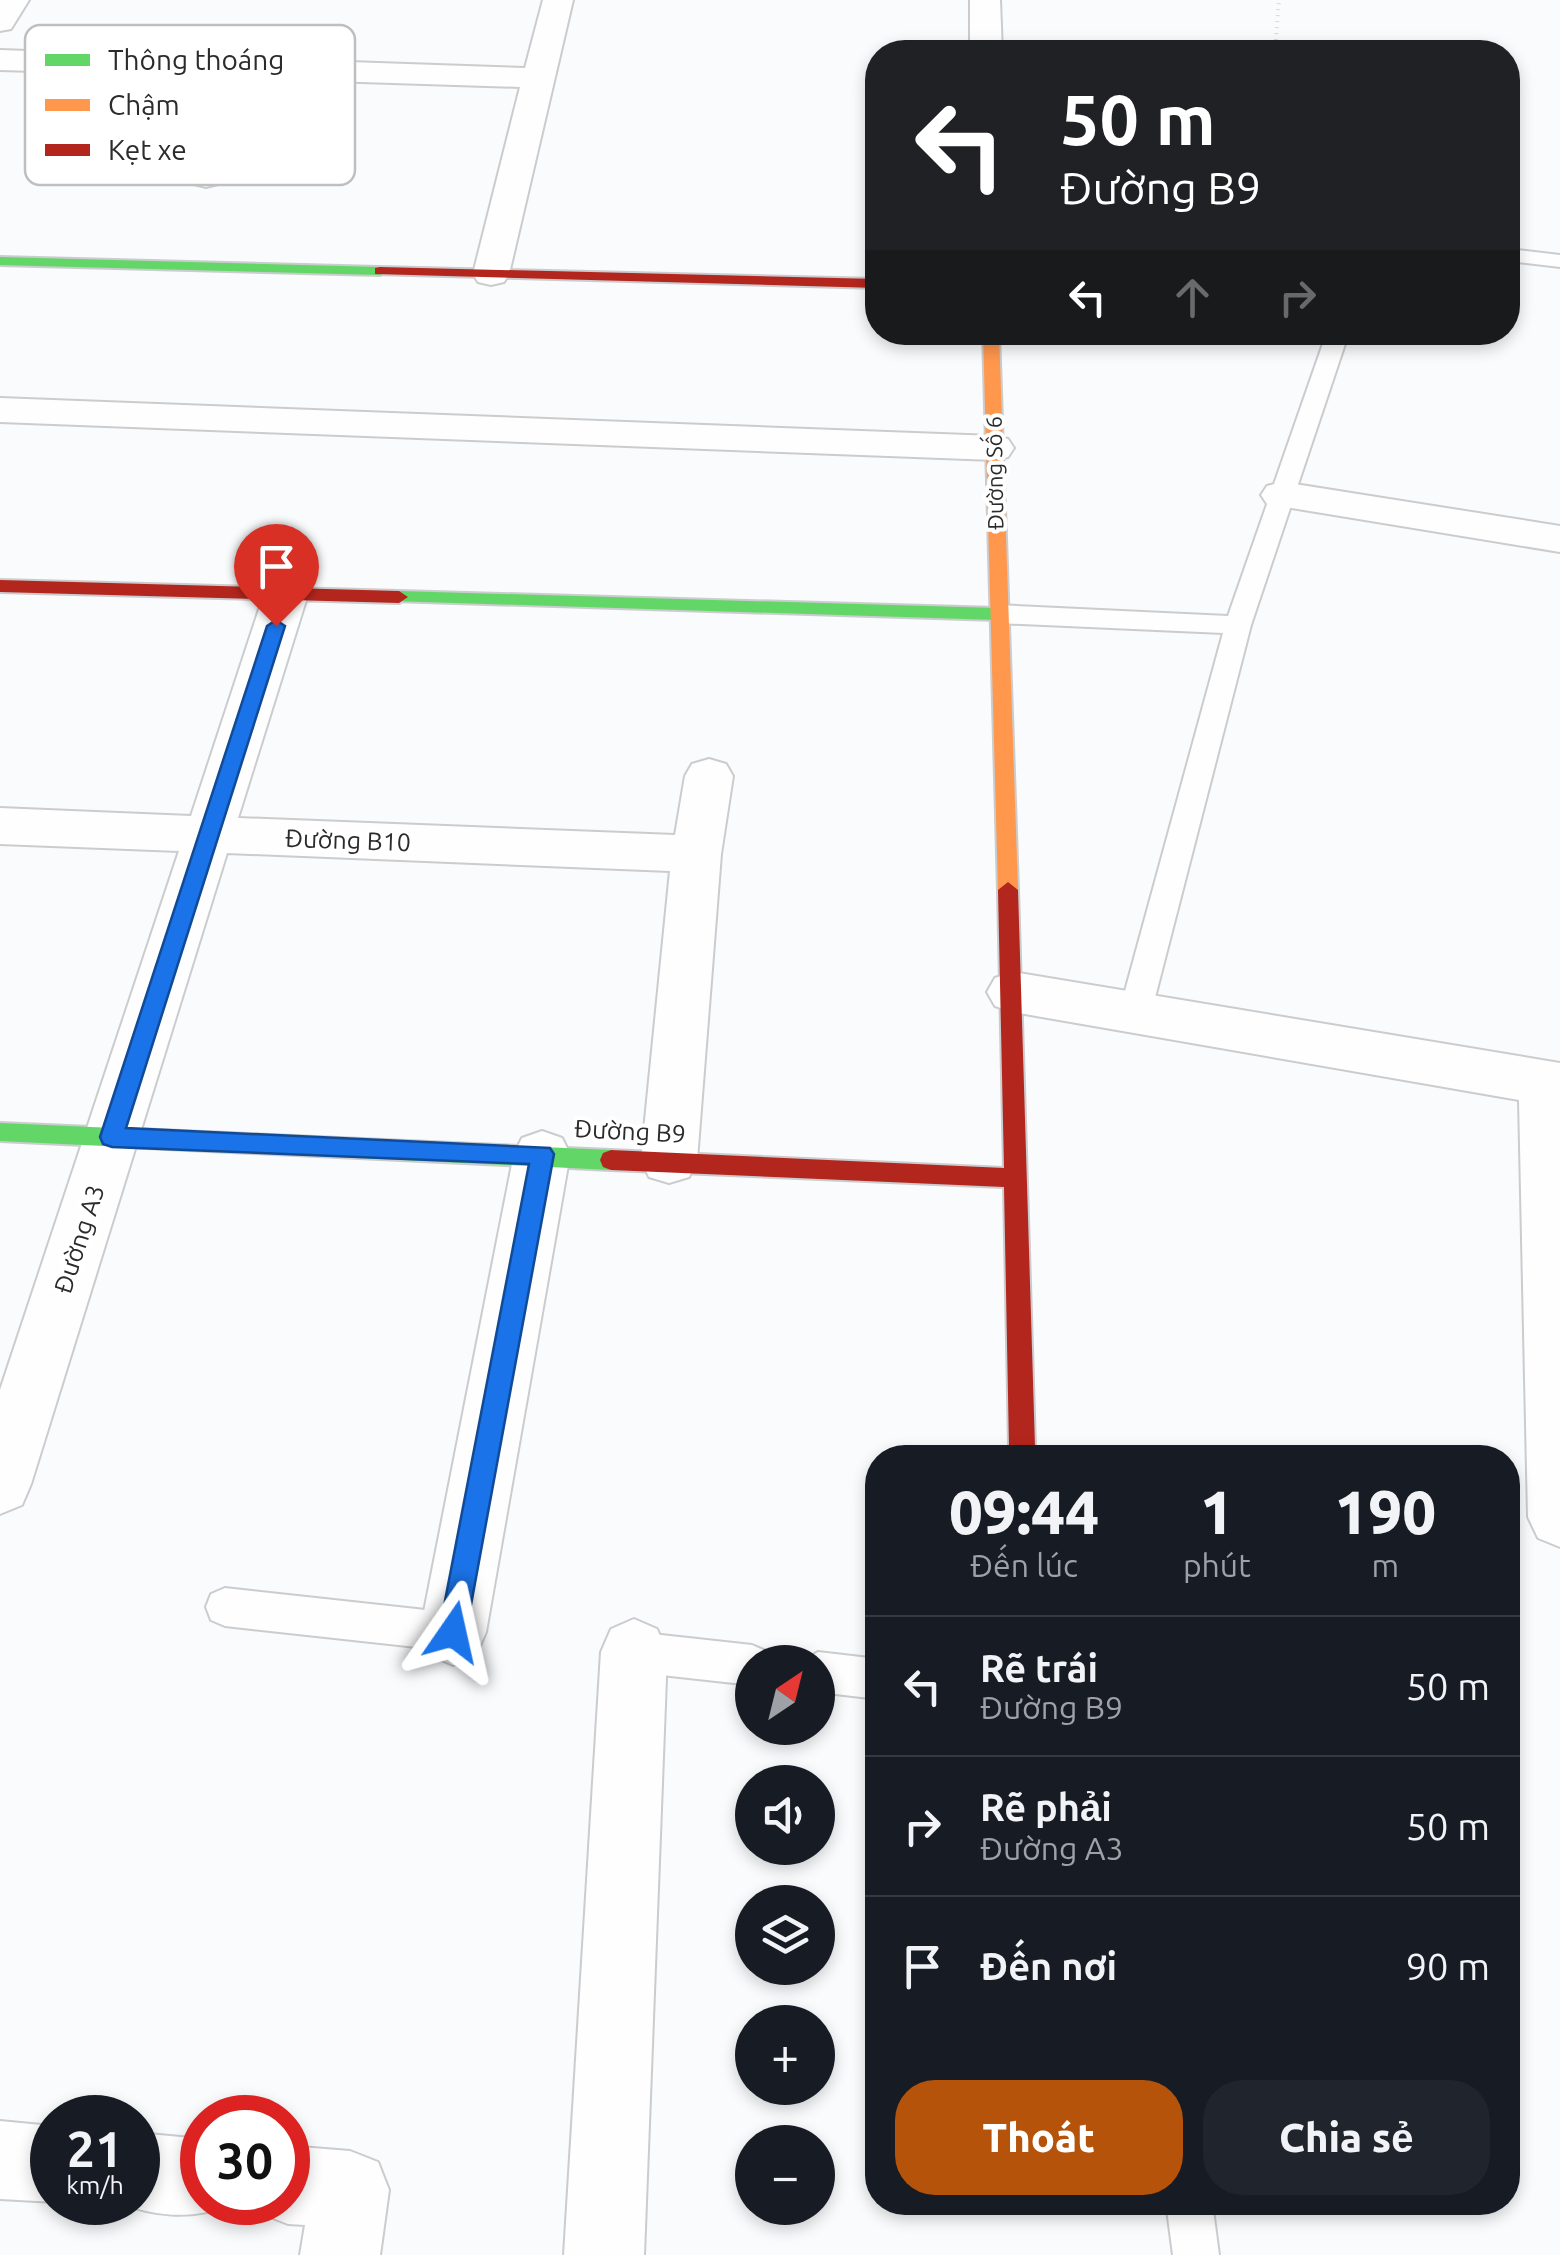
<!DOCTYPE html>
<html lang="vi">
<head>
<meta charset="utf-8">
<style>
  body { margin:0; font-family:Ubuntu,sans-serif; background:#20242c; color:#f1f3f6; height:100vh; display:flex; flex-direction:column; font-size:38px; white-space:nowrap }
  * { box-sizing:border-box; margin:0 }
  p { font-size:32px; color:#9ea1a6 }
  .icon { flex:none; width:55px; height:55px; fill:none; stroke:currentColor; stroke-width:2; stroke-linecap:round; stroke-linejoin:round }
  .map { position:relative; flex:1; overflow:hidden }
  .drawer { position:absolute; left:865px; top:1445px; width:655px; height:770px; display:flex; flex-direction:column; background:#171b24; border-radius:40px; box-shadow:0 5px 15px #0003 }
  .drawer>* { flex:none }
  .top-card { position:absolute; left:865px; top:40px; width:655px; height:305px; border-radius:40px; box-shadow:0 5px 15px #0003; background:#202124; color:#fff; overflow:hidden }
  .needle { width:65px; rotate:35deg }
  .tools { position:absolute; left:735px; top:1645px; display:grid; gap:20px }
  .tools a { display:grid; place-items:center; width:100px; height:100px; border-radius:50%; background:#171b24; box-shadow:0 5px 15px #0003; font-size:50px }
  .speed { position:absolute; left:30px; top:2095px; display:flex; gap:20px; font-size:50px; font-weight:700; text-align:center }
  .speed>* { display:grid; place-content:center; width:130px; height:130px; border-radius:50%; background:#171b24; box-shadow:0 5px 15px #0003; line-height:1 }
  .speed small { font-size:25px; font-weight:400 }
  .speed .limit { border:15px solid #d22; background:#fff; color:#111 }
  .pin { position:absolute; display:grid; place-items:center; width:85px; height:85px; color:#fff; margin:-102px -42px; border-radius:50% 50% 50% 0; rotate:-45deg; box-shadow:0 0 10px #0007 }
  .pin .icon { rotate:45deg }
  .me { position:absolute; width:110px; margin:-55px; rotate:11deg; stroke-linejoin:round; filter:drop-shadow(0 0 8px #0008) }
  .turn { display:flex; align-items:center; gap:35px; height:210px; padding:0 30px; font-size:45px }
  .turn .icon { width:130px; height:130px; stroke-width:2.5 }
  .turn b { display:block; font-size:70px; line-height:85px }
  .lanes { display:flex; align-items:center; height:95px; padding:0 30px; background:#0003; justify-content:center; gap:50px; direction:ltr }
  .lanes .off { opacity:.35 }
  .eta { display:flex; justify-content:space-evenly; align-items:center; height:170px; text-align:center }
  .eta b { font-size:60px; font-weight:800; line-height:70px }
  .cta { display:flex; gap:20px; margin-top:auto; padding:20px 30px }
  .cta a { flex:1; height:115px; border-radius:40px; background:#b45309; color:#fff; font-size:40px; font-weight:800; line-height:115px; text-align:center }
  .cta a+a { background:#20242c; color:#f1f3f6 }
  ul { padding:0; list-style:none }
  li { display:flex; align-items:center; gap:30px; height:140px; padding:0 30px; border-top:2px solid #363941 }
  li div { flex:1 }
  li b { display:block; font-size:38px }
  li em { font-style:normal }
  .map>svg:first-child { display:block }
  .lines { fill:none; stroke-linecap:round; stroke-linejoin:round }
  .lane-casing { stroke:#cbccce; stroke-width:4 }
  .street-casing { stroke:#cbccce; stroke-width:4 }
  .fast-casing { stroke:#cbccce; stroke-width:4 }
  .slow-casing { stroke:#cbccce; stroke-width:4 }
  .jam-casing { stroke:#cbccce; stroke-width:4 }
  .path { stroke:#d8d8d8; stroke-width:4; stroke-dasharray:1 5; stroke-linecap:butt }
  .lane { fill:#fefeff; fill-rule:evenodd }
  .street { fill:#fefeff; fill-rule:evenodd }
  .fast { fill:#63d668; fill-rule:evenodd }
  .slow { fill:#ff974d; fill-rule:evenodd }
  .jam { fill:#b3261e; fill-rule:evenodd }
  .route { fill:#1a73e8; stroke:#114b97; stroke-width:2.5 }
  .labels { text-anchor:middle; dominant-baseline:central; stroke-width:8; stroke-linejoin:round; paint-order:stroke }
  .far-street-label { font-size:22px; fill:#2b2b2c; stroke:#fff }
  .street-label { font-size:25px; fill:#2b2b2c; stroke:#fff }
  .key { fill:#fff; stroke:#bfbfc0; stroke-width:2.5 }
  .key-label { font-size:28px; fill:#2b2b2c }
</style>
</head>
<body>
<div class="map">
<svg width="1560" height="2255" viewBox="0 0 1560 2255">
  <rect width="100%" height="100%" fill="#f9fbfd"/>
  <g class="lines">
    <g class="lane-casing">
      <g id="lane">
        <path d="M 1508,249 L 1560,255 L 1560,267 L 1508,261 Z"/>
        <path d="M 1327,332 L 1349,332 L 1251,625 L 1151,1013 L 1146,1022 L 1135,1025 L 1124,1022 L 1119,1013 L 1223,633 L 997,623 L 984,614 L 997,605 L 1228,616 Z"/>
        <path d="M 225,1588 L 453,1613 L 467,1618 L 472,1632 L 467,1646 L 453,1651 L 225,1626 L 211,1620 L 206,1607 L 211,1594 Z"/>
        <path d="M 634,1632 L 752,1645 L 766,1651 L 771,1662 L 752,1662 L 752,1685 L 634,1672 L 620,1666 L 614,1652 L 620,1638 Z"/>
        <path d="M 818,1652 L 878,1659 L 878,1699 L 818,1692 L 818,1662 L 802,1662 Z"/>
        <path d="M 1166,2202 L 1212,2202 L 1219,2255 L 1173,2255 Z"/>
      </g>
    </g>
    <g class="street-casing">
      <g id="street">
        <path d="M 0,0 L 29,0 L 11,29 L 0,31 Z"/>
        <path d="M 543,0 L 573,0 L 509,274 L 504,282 L 491,285 L 478,282 L 473,274 L 520,87 L 267,79 L 223,177 L 218,184 L 206,187 L 194,184 L 189,177 L 235,77 L 0,70 L 0,50 L 525,68 Z"/>
        <path d="M 970,0 L 1000,0 L 1002,52 L 970,52 Z"/>
        <path d="M 0,398 L 994,436 L 1008,439 L 1014,448 L 1008,457 L 994,460 L 0,422 Z"/>
        <path d="M 1282,482 L 1560,526 L 1560,552 L 1267,504 L 1261,495 L 1267,486 Z"/>
        <path d="M 286,580 L 301,584 L 308,594 L 238,818 L 675,835 L 685,776 L 692,764 L 709,759 L 726,764 L 733,776 L 721,854 L 697,1160 L 689,1177 L 669,1183 L 649,1177 L 641,1160 L 670,871 L 227,853 L 31,1484 L 22,1505 L 0,1514 L 0,1390 L 179,851 L 0,844 L 0,808 L 191,816 L 264,594 L 271,584 Z"/>
        <path d="M 1013,972 L 1560,1063 L 1560,1547 L 1538,1538 L 1528,1517 L 1519,1100 L 1013,1012 L 995,1006 L 987,992 L 995,978 Z"/>
        <path d="M 542,1131 L 562,1138 L 570,1154 L 486,1632 L 476,1655 L 453,1665 L 430,1655 L 420,1632 L 514,1154 L 522,1138 Z"/>
        <path d="M 634,1619 L 657,1629 L 667,1652 L 644,2255 L 564,2255 L 601,1652 L 611,1629 Z"/>
        <path d="M 0,2121 L 52,2126 L 55,2202 L 0,2199 Z"/>
        <path d="M 138,2133 L 202,2139 L 202,2202 L 231,2202 L 229,2205 C 194,2220 154,2217 118,2202 L 138,2202 Z"/>
        <path d="M 288,2146 L 350,2151 L 378,2162 L 389,2190 L 380,2255 L 300,2255 L 305,2225 L 288,2224 L 260,2213 L 256,2202 L 288,2202 Z"/>
      </g>
    </g>
    <g class="fast-casing">
      <g id="fast">
        <path d="M 0,257 L 380,267 L 387,271 L 380,275 L 0,265 Z"/>
        <path d="M 399,591 L 997,608 L 1006,614 L 997,620 L 393,601 L 393,593 Z"/>
        <path d="M 0,1123 L 611,1150 L 619,1153 L 622,1160 L 619,1167 L 611,1170 L 0,1141 Z"/>
      </g>
    </g>
    <g class="slow-casing">
      <path id="slow" d="M 983,332 L 999,332 L 1018,890 L 1008,898 L 998,890 Z"/>
    </g>
    <g class="jam-casing">
      <g id="jam">
        <path d="M 380,267 L 878,279 L 878,288 L 375,274 L 375,268 Z"/>
        <path d="M 0,580 L 399,591 L 408,597 L 399,603 L 0,592 Z"/>
        <path d="M 1008,882 L 1018,890 L 1035,1447 L 1025,1458 L 1013,1455 L 1009,1447 L 1004,1187 L 611,1170 L 603,1167 L 600,1160 L 603,1153 L 611,1150 L 1004,1168 L 998,890 Z"/>
      </g>
    </g>
    <path class="path" d="M 1275,52 L 1279,0"/>
    <use href="#lane" class="lane"/>
    <use href="#street" class="street"/>
    <use href="#fast" class="fast"/>
    <use href="#slow" class="slow"/>
    <use href="#jam" class="jam"/>
  </g>
  <path class="route" d="M 276,620 L 285,626 L 126,1128 L 550,1148 L 554,1154 L 466,1632 L 462,1642 L 453,1646 L 443,1642 L 439,1632 L 529,1164 L 112,1147 L 103,1144 L 100,1137 L 267,626 Z"/>
  <g class="labels">
    <g class="far-street-label">
      <text transform="translate(994 473) rotate(-91)">Đường Số 6</text>
    </g>
    <g class="street-label">
      <text transform="translate(348 840) rotate(2)">Đường B10</text>
      <text transform="translate(630 1131) rotate(3)">Đường B9</text>
      <text transform="translate(79 1239) rotate(-72)">Đường A3</text>
    </g>
  </g>
  <rect x="25" y="25" width="330" height="160" rx="15" class="key"/>
  <rect x="45" y="54" width="45" height="12" fill="#63d668"/>
  <rect x="45" y="99" width="45" height="12" fill="#ff974d"/>
  <rect x="45" y="144" width="45" height="12" fill="#b3261e"/>
  <g class="key-label">
    <text x="108" y="70">Thông thoáng</text>
    <text x="108" y="115">Chậm</text>
    <text x="108" y="160">Kẹt xe</text>
  </g>
</svg>
<div class="tools">
<a><svg class="needle" viewBox="-14 -14 28 28"><path d="M0-13l5 13h-10z" fill="#e53935"/><path d="M0 13l5-13h-10z" fill="#9ea1a6"/></svg></a>
<a><svg class="icon" aria-label="sound" viewBox="0 0 24 24"><path d="M4 9h4l5-4v14l-5-4H4zM17 9q2 3 0 6"/></svg></a>
<a><svg class="icon" aria-label="layers" viewBox="0 0 24 24"><path d="M12 4l9 5-9 5-9-5zM3 14l9 5 9-5"/></svg></a>
<a>+</a>
<a>−</a>
</div>
<div class="speed"><div>21<small>km/h</small></div><div class="limit">30</div></div>
<div class="pin" style="left:276px;top:626px;background:#d93025"><svg class="icon" aria-label="arrive" viewBox="0 0 24 24"><path d="M6 21V4h12l-3 4 3 4H6"/></svg></div>
<svg class="me" style="left:453px;top:1632px" viewBox="-20 -20 40 40"><path d="M0-17L14 15 0 8-14 15z" fill="#1a73e8" stroke="#fff" stroke-width="4"/></svg>
<div class="top-card">
<div class="turn"><svg class="icon" aria-label="left" viewBox="0 0 24 24"><path d="M17 20v-9H6M10 6l-5 5 5 5"/></svg><div><b>50 m</b>Đường B9</div></div>
<div class="lanes"><svg class="icon" aria-label="left" viewBox="0 0 24 24"><path d="M17 20v-9H6M10 6l-5 5 5 5"/></svg><svg class="icon off" aria-label="ahead" viewBox="0 0 24 24"><path d="M12 20V5M6 11l6-6 6 6"/></svg><svg class="icon off" aria-label="right" viewBox="0 0 24 24"><path d="M7 20v-9h11M14 6l5 5-5 5"/></svg></div>
</div>
<section class="drawer">
<div class="eta">
<div><b>09:44</b><p>Đến lúc</p></div>
<div><b>1</b><p>phút</p></div>
<div><b>190</b><p>m</p></div>
</div>
<ul>
<li><svg class="icon" aria-label="left" viewBox="0 0 24 24"><path d="M17 20v-9H6M10 6l-5 5 5 5"/></svg><div><b>Rẽ trái</b><p>Đường B9</p></div><em>50 m</em></li>
<li><svg class="icon" aria-label="right" viewBox="0 0 24 24"><path d="M7 20v-9h11M14 6l5 5-5 5"/></svg><div><b>Rẽ phải</b><p>Đường A3</p></div><em>50 m</em></li>
<li><svg class="icon" aria-label="arrive" viewBox="0 0 24 24"><path d="M6 21V4h12l-3 4 3 4H6"/></svg><div><b>Đến nơi</b></div><em>90 m</em></li>
</ul>
<div class="cta"><a>Thoát</a><a>Chia sẻ</a></div>
</section>
</div>
</body>
</html>
